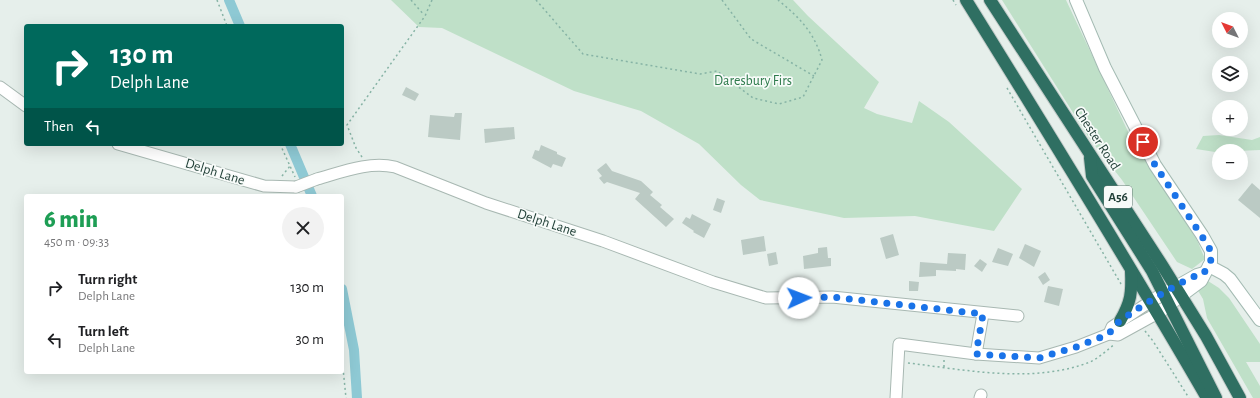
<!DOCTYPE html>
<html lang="en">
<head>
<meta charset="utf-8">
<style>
  body { margin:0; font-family:"Alegreya Sans",sans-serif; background:#f2f2f2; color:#202124; height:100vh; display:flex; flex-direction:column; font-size:15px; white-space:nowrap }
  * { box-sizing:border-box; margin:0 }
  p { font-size:13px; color:#757577 }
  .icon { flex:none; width:22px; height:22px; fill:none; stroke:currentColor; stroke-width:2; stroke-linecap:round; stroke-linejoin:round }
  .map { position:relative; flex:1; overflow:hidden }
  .details { position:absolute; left:24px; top:194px; width:320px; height:180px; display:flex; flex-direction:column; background:#fff; border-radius:4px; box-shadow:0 4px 16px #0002 }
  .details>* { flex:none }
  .banner { position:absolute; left:24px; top:24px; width:320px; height:122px; border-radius:4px; box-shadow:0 4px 16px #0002; background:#00695c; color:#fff; overflow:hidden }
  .needle { width:26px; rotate:312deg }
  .controls { position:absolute; left:1212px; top:12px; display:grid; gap:8px }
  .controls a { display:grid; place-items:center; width:36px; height:36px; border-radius:50%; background:#fff; box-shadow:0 4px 16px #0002; font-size:20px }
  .pin { position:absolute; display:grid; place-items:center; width:34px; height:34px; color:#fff; margin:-17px; border:2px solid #fff; border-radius:50%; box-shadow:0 1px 4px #0007 }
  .me { position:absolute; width:44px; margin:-22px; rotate:88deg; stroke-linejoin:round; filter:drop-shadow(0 0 3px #0008) }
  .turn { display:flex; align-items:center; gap:14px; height:84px; padding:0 20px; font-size:18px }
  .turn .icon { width:52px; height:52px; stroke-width:2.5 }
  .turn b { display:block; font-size:28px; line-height:34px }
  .then { display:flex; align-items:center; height:38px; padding:0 20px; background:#0003; gap:8px; font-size:15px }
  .round { display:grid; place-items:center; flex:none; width:42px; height:42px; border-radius:21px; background:#f2f2f2 }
  .overview { display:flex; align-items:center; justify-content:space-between; height:68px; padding:0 20px }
  h1 { font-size:24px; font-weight:800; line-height:30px; color:#1e9e55 }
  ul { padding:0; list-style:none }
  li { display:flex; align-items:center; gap:12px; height:52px; padding:0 20px }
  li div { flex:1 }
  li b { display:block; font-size:15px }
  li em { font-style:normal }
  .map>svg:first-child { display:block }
  .green { fill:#bfe0c8 }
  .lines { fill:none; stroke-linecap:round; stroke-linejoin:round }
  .canal { stroke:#8ec9d4; stroke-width:10 }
  .building { fill:#bbcac4 }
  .street-casing { stroke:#a8b8b2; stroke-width:13 }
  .secondary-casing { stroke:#a4bbb3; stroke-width:14 }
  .highway-casing { stroke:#c2cac8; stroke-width:14 }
  .path { stroke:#86b3a5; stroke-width:1.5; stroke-dasharray:2 3; stroke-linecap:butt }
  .street { stroke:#fff; stroke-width:11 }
  .secondary { stroke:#fff; stroke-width:12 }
  .highway { stroke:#2f6f62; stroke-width:12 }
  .street-bridge-casing { stroke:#a8b8b2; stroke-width:13; stroke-linecap:butt }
  .street-bridge { stroke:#fff; stroke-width:11 }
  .route { stroke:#1a73e8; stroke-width:7; stroke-dasharray:0 12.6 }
  .labels { text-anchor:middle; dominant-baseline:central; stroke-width:3.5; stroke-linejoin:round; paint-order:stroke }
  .shield { fill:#f7fbf9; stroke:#637a73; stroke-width:1 }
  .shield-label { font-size:13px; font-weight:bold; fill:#24423a }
  .park-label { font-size:14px; fill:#2d7a4b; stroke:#f7fbf9 }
  .street-label { font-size:14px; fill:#24423a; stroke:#f7fbf9 }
</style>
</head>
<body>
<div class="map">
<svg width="1260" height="398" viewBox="0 0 1260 398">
  <rect width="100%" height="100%" fill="#e6efeb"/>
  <g class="green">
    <path d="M 391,0 L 793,0 L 808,16 L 879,82 L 864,108 L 877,114 L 912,123 L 919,101 L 949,122 L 1022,189 L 994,231 L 915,216 L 844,218 L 760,200 L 741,185 L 699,144 L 641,111 L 574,91 L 442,28 L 419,27 Z"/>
    <path d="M 1002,0 L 1066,0 L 1132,140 L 1197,240 L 1205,259 L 1192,269 L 1177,262 L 1122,180 L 1089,138 Z"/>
    <path d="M 1219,135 L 1252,140 L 1260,137 L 1260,150 L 1215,152 L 1196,149 L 1203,136 Z"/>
    <path d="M 1208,281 L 1219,288 L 1229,298 L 1260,344 L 1260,362 L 1246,362 L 1260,386 L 1260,398 L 1253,398 L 1207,318 L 1203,299 L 1197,289 Z"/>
  </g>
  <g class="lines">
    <g class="canal">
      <path d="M 229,0 L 240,26"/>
      <path d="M 290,144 L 312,196"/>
      <path d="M 342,289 L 354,350 L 357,398"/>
    </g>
  </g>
  <g class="building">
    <path d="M 406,87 L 419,94 L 415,101 L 402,95 Z"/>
    <path d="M 455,113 L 462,113 L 460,140 L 428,137 L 430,115 L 454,117 Z"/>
    <path d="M 514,127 L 515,139 L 485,143 L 484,129 Z"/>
    <path d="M 541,145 L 557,152 L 557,154 L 566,158 L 562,167 L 553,164 L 551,168 L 532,158 L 535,150 L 539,151 Z"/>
    <path d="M 606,163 L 612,171 L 641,181 L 653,192 L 650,195 L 662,205 L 660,207 L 674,219 L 666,227 L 635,199 L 640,193 L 607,182 L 604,184 L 599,178 L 602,176 L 597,170 Z"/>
    <path d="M 1252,183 L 1260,190 L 1260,218 L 1238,200 Z"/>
    <path d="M 717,198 L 725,201 L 721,213 L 713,210 Z"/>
    <path d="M 692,214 L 711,224 L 704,238 L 693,232 L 694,231 L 682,223 L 686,217 L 690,219 Z"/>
    <path d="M 893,234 L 899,255 L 886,259 L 880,238 Z"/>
    <path d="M 764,236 L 766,251 L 743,255 L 741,240 Z"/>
    <path d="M 1025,244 L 1041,251 L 1034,267 L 1019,258 Z"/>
    <path d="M 827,247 L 828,258 L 831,258 L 831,266 L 804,269 L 803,256 L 818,253 L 818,248 Z"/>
    <path d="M 998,248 L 1013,254 L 1008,266 L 992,262 Z"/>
    <path d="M 776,252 L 778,264 L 769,266 L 767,254 Z"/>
    <path d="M 948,253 L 966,254 L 965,270 L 956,269 L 956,271 L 936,270 L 936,276 L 919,277 L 920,262 L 947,264 Z"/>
    <path d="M 980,259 L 987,264 L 982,272 L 974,266 Z"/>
    <path d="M 1045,272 L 1050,280 L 1043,285 L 1038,277 Z"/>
    <path d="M 909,281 L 919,282 L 918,291 L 909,291 Z"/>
    <path d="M 1048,286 L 1063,289 L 1059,306 L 1044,302 Z"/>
  </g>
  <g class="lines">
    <g class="street-casing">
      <g id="street">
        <path d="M 0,87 L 26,106"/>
        <path d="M 118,144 L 264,186 L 296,187"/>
        <path d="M 317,179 C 342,172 369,161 395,167 L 486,203 L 603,241 L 713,282 L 766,298 L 832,297 L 1018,316"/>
        <path d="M 1109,334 L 1112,327 L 1151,301"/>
        <path d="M 976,354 L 983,314"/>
        <path d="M 896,398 L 899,344 L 976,354 L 1039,358 L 1076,347 L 1109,334 L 1118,335 L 1158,313"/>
        <path d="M 980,398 L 981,395"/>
      </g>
    </g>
    <g class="secondary-casing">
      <g id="secondary">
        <path d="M 1076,0 L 1105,68 L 1155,165 L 1202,235 L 1211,251 L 1211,262 L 1201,281 L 1158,313"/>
        <path d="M 1209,266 L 1224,274 L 1230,279 L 1260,320"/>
        <path d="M 1151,301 L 1197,275 L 1204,273"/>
      </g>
    </g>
    <g class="highway-casing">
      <g id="highway">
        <path d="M 966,0 C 1048,132 1129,263 1207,398"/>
        <path d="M 990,0 L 1162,265 L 1206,336 L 1240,398"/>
        <path d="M 1090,158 L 1092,176 L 1152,271 L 1216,398"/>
        <path d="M 1120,321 C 1131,302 1132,293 1131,271"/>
      </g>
    </g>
    <g class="path">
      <path d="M 217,0 L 227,26"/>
      <path d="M 411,0 L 424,15"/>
      <path d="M 536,0 L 583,54 L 700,74 L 717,71 L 753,98 L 779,104 L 803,97 L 822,60 C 815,33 799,17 778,0"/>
      <path d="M 722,0 L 751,39 L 814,76"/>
      <path d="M 953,0 L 956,5"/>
      <path d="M 1007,88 L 1121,284"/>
      <path d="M 280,144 L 295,177"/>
      <path d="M 362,157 L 356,148 L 347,125 L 425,16 L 432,0"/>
      <path d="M 282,176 L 290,166"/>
      <path d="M 1145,331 L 1153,341 L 1189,398"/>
      <path d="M 342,358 L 346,398"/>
      <path d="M 908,363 C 967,370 1033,384 1090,362 C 1099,358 1107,350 1115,344"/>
      <path d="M 944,367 L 944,360"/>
    </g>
    <use href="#street" class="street"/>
    <use href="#secondary" class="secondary"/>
    <use href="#highway" class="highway"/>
    <g class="street-bridge-casing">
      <path id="street-bridge" d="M 296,187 L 317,179"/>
    </g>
    <use href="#street-bridge" class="street-bridge"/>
  </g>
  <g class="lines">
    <path class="route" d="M 799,298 L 832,297 L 983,314 L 976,354 L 1039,358 L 1076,347 L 1109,334 C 1111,331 1112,328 1114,326 C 1127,314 1188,276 1204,273 L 1212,258 L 1209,247 L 1155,165 L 1143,142"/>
  </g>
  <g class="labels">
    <rect class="shield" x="1104" y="186" width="28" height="22" rx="3"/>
    <g class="shield-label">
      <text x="1118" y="197">A56</text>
    </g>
    <g class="park-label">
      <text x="753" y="81">Daresbury Firs</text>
    </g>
    <g class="street-label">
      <text transform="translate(1097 139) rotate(57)">Chester Road</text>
      <text transform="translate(215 172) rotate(17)">Delph Lane</text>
      <text transform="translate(547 223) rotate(18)">Delph Lane</text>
    </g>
  </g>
</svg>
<div class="controls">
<a><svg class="needle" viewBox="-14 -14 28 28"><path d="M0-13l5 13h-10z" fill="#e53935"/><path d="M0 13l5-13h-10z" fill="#757577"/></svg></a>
<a><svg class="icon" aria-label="layers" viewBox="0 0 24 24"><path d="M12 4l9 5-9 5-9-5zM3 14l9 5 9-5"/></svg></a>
<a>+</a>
<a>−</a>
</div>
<div class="pin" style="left:1143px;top:142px;background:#d93025"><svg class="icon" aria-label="arrive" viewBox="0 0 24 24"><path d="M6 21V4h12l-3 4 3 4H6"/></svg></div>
<svg class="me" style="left:799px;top:298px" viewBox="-20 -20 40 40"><circle r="19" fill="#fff"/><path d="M0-13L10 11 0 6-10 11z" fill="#1a73e8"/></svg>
<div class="banner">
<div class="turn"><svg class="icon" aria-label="right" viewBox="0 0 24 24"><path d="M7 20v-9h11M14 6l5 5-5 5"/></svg><div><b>130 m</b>Delph Lane</div></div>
<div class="then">Then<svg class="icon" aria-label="left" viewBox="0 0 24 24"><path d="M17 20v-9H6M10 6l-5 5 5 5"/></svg></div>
</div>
<section class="details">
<div class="overview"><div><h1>6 min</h1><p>450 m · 09:33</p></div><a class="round"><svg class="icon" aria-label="close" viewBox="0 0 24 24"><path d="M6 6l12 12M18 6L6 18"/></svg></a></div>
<ul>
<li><svg class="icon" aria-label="right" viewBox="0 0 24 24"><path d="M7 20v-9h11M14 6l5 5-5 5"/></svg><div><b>Turn right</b><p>Delph Lane</p></div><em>130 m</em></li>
<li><svg class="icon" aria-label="left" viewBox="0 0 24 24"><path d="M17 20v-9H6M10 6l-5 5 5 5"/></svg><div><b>Turn left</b><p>Delph Lane</p></div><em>30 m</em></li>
</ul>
</section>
</div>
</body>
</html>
